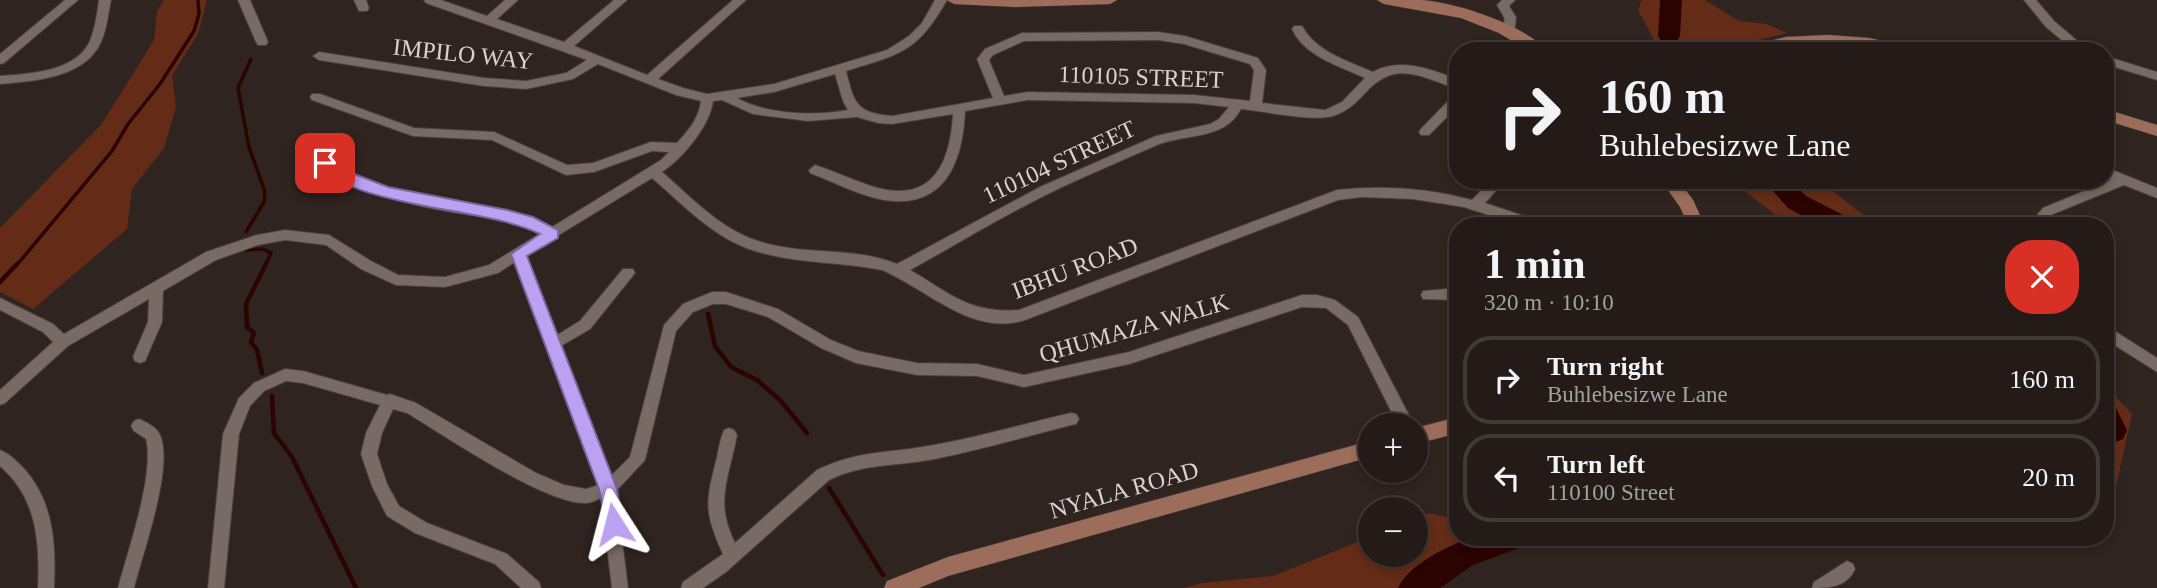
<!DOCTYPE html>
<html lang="en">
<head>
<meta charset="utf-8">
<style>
  body { margin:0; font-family:"Times New Roman",serif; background:#2c2421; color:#f1f3f6; height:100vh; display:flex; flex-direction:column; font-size:26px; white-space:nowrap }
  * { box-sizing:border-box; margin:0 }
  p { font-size:23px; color:#a3a1a2 }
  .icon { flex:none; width:38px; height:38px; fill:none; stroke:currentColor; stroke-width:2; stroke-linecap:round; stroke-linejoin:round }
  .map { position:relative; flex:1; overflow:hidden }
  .panel { position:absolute; left:1449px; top:217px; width:665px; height:329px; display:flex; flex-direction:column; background:#241b18; border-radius:28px; box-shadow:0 4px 10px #0003,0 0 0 2px #413937 }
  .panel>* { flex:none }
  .hud { position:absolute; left:1449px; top:42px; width:665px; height:147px; border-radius:28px; box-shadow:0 4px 10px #0003,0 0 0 2px #413937; background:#241b18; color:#f1f3f6; overflow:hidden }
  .buttons { position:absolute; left:1358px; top:413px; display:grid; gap:14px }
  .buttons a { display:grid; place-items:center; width:70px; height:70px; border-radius:50%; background:#241b18; box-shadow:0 4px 10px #0003,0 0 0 2px #413937; font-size:35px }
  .pin { position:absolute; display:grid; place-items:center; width:60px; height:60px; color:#fff; margin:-30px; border-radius:14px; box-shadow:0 4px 10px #0006 }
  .me { position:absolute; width:77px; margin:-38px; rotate:351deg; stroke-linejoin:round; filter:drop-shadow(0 0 5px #0008) }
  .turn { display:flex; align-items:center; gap:24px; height:147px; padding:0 35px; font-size:32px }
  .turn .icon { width:91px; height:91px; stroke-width:2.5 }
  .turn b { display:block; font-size:49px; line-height:60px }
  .round { display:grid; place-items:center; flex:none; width:74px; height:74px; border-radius:28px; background:#2c2421 }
  .overview { display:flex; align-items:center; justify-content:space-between; height:119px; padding:0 35px }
  h1 { font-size:42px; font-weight:700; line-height:52px }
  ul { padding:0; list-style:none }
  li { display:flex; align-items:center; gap:21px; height:88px; margin:0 14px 10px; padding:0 21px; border:4px solid #413937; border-radius:28px }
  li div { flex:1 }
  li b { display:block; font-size:26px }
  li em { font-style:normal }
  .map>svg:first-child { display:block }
  .green { fill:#642c17 }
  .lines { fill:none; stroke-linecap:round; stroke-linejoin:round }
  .stream-far1 { stroke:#2b0300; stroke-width:3.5 }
  .stream { stroke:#2b0300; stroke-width:4.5 }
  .river { fill:#2b0300; fill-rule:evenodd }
  .street-casing { stroke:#4a403d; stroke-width:2 }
  .secondary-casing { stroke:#4a403d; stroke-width:1 }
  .street { fill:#786a65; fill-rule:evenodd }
  .secondary { fill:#9d6d5b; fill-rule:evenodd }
  .route { fill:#bca0f2; stroke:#7a689d; stroke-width:2 }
  .labels { text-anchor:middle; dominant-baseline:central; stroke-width:5; stroke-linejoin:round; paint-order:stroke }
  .street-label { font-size:24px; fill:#dad2cf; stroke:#302420 }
</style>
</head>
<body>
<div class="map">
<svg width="2157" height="588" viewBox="0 0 2157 588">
  <rect width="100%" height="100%" fill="#302420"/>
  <g class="green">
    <path d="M 164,0 L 207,0 L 198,34 L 172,75 L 176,107 L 164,148 L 132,189 L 127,229 L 33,309 L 0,292 L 0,228 L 101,125 L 154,40 L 157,11 Z"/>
    <path d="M 1642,0 L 1705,0 L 1739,21 L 1767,24 L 1787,33 L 1712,51 L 1660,51 L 1638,10 Z"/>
    <path d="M 1731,180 L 1819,180 L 1877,226 L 1789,226 Z"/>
    <path d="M 2105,386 L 2132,414 L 2115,491 L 2105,500 Z"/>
    <path d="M 1429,513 L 1458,520 L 1458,537 L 1548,537 L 1464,565 L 1438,588 L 1184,588 L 1202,583 L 1273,576 L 1370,537 L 1370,555 L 1416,555 L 1416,519 Z"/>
  </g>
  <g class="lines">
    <g class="stream-far1">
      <path d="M 246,232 L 264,202 L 265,192 L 249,147 L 238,88 L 251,59"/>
      <path d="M 246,250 L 263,249 L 271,253 L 265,266"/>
      <path d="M 16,266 L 112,151 L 128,124 L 160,84 L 194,31 L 199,14 L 198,0"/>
    </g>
    <g class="stream">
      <path d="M 0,282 L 17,264"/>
      <path d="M 708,314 L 715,346 L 731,367 L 757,380 L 781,401 L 807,433"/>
      <path d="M 262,373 L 257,350 L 251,342 L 254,333 L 247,327 L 246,304 L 266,264"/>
      <path d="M 272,396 L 274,433 L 292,457 L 356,588"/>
      <path d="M 829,488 L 883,575"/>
    </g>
    <g class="river">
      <path d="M 1660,0 L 1682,0 L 1680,36 L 1677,41 L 1661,41 L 1658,36 Z"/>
      <path d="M 1763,180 L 1790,180 L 1806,196 L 1851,219 L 1854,226 L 1820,226 L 1788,208 Z"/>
      <path d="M 2105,403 L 2115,406 L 2127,430 L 2123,439 L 2105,446 Z"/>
      <path d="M 1472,537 L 1526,537 L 1522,547 L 1473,565 L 1440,588 L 1398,588 C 1409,564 1448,546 1472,537 Z"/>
    </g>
    <g class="street-casing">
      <g id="street">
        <path d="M 65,0 L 78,0 L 4,63 L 0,64 L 0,54 Z"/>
        <path d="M 99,0 L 111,0 C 108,14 107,29 101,42 C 85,78 34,81 0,84 L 0,76 C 28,74 74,72 89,43 C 95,30 97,14 99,0 Z"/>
        <path d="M 238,0 L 250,0 L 268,42 L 266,45 L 258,45 L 256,42 Z"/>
        <path d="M 354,0 L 366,0 L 369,8 L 367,11 L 359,11 Z"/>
        <path d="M 424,0 L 441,0 L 487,16 L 505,0 L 518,0 L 497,19 L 564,42 L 614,0 L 627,0 L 574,46 L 647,75 L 733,0 L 746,0 L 658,79 L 683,88 L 707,94 L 774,84 L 887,50 L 909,36 L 922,23 L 935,0 L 947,0 C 917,53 900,54 846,71 C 854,103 856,113 892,116 L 993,98 L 977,59 L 985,49 L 1022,33 L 1158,32 L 1185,36 L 1258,58 L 1266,70 L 1262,103 L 1325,110 L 1342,102 L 1365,78 C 1339,66 1304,56 1292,29 L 1294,26 L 1302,26 C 1316,52 1348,61 1373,72 C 1399,57 1432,69 1458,80 L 1458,89 C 1420,77 1396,58 1364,94 C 1355,104 1346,112 1333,116 C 1313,122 1264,111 1241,109 C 1224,141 1186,133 1157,145 C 1114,164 1072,181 1030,203 C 989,224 950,248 910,270 C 950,293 969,314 1019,310 L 1337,190 C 1383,185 1428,188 1472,200 L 1491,180 L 1505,180 L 1485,203 L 1542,222 L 1544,226 L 1522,226 L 1464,207 L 1413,199 L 1362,197 L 1338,200 L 1025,320 C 972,337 927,289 882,270 C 833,260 778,265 733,242 C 702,226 678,200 652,178 L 526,255 L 557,335 L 580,321 L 623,269 L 633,269 L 635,273 L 590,329 L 561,346 L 611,476 L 630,457 L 664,325 L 683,304 L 712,292 L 726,292 L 778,309 L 831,340 L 858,351 L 917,363 L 977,364 L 1024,375 L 1129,352 L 1302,295 L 1317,295 L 1335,300 L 1358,317 L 1414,425 L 1398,425 L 1348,325 L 1326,308 L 1302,307 L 1129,364 L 1024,387 L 977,376 L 917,375 L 856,363 L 821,348 L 768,317 L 726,304 L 713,304 L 693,312 L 676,331 L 645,460 L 616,491 L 628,588 L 612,588 L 601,498 C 597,500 590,503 586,503 C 546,505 444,435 407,413 L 393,409 L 382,433 L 377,454 L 387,484 L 399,506 L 427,523 L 507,554 L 539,582 L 541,588 L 521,588 L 495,564 L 415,533 L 387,516 L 372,486 L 361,454 L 366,433 L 380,405 L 303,383 L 286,381 L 264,391 L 250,406 L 239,434 L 224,588 L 208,588 L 223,434 L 239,398 L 254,383 L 285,369 L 303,371 L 387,395 L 390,394 L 416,403 L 536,473 L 564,485 L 586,489 L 599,485 L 515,262 L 498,273 L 445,287 L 396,285 L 361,269 L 326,245 L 285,240 L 258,245 L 216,260 L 163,291 L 162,322 L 145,361 L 140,363 L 135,361 L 133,357 L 148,322 L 149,299 L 68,346 L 5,403 L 0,405 L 0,390 L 53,342 L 43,332 L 0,310 L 0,298 L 53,324 L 64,334 L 206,252 L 257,235 L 285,230 L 329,235 L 371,261 L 398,275 L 445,277 L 489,265 L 541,233 C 516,218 486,217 458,213 C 420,207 380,198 345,180 C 336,176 325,171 319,163 L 320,160 L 330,160 L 361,177 L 391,188 L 441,200 L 508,210 L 536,219 L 552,227 L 661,160 L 669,152 L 652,151 L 594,172 L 566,175 L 492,140 L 413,136 L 312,100 L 310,97 L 312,94 L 320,94 L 414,128 L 494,132 L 567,165 L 593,163 L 651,142 L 677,143 C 688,131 699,118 701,101 L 676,95 L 598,64 L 573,79 L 526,89 L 484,86 L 319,60 L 313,56 L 319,52 L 484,78 L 526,81 L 566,73 L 587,60 L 426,3 ZM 1158,40 L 1184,44 L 1250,64 L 1254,70 L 1250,101 L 1194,95 L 1028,92 L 1004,96 L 989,60 L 993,55 L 1024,41 ZM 835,74 L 843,101 L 848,110 C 814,116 768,115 737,98 L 774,92 ZM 722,100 L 753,114 L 808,121 L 857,117 L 878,123 L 892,124 L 953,114 C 950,167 930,205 871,186 C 852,180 834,171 815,165 L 809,170 L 810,173 C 837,183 865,199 893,201 C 948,205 963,157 965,111 L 1028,100 L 1194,103 L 1229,107 L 1219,119 L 1210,124 L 1156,136 L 1040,187 L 897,264 C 853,246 803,256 758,241 C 720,229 691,197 662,172 C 682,159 710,126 713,101 Z"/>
        <path d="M 1502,0 L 1515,0 L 1509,6 L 1516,17 L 1514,35 L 1506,35 L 1504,17 L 1497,5 Z"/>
        <path d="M 2024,0 L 2036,0 L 2054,21 L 2089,51 L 2075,51 L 2046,27 Z"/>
        <path d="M 2105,56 L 2157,72 L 2157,80 L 2105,64 Z"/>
        <path d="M 1458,94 L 1458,106 L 1429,135 L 1421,135 L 1419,132 L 1421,129 L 1454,95 Z"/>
        <path d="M 2105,167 L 2157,188 L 2157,198 L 2124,185 L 2053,214 L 2043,226 L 2028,226 L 2043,208 L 2111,180 L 2105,177 Z"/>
        <path d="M 1924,217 L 1936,226 L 1920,226 L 1917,222 Z"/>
        <path d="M 1749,219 L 1759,226 L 1743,226 L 1744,220 Z"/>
        <path d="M 1458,288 L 1458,300 L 1423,299 L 1421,295 L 1423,291 Z"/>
        <path d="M 2105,325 L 2157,358 L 2157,372 L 2105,339 Z"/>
        <path d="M 1071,413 L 1076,414 L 1079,419 L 1076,424 L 1071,425 C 1024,437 977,451 929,460 C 894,466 861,464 829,480 L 726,572 L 703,588 L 681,588 L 683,582 L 723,554 C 703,511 706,501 717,457 C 719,448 720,439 724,430 L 729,428 L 734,430 L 737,435 C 729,478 714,501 735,543 L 817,470 C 859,450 885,454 928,446 C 976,438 1023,424 1071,413 Z"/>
        <path d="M 139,419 C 146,422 157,427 160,435 C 174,467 143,552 134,588 L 118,588 C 128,550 155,474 146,439 L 134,431 L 131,426 L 134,421 Z"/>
        <path d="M 0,450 C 10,454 19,463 26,471 C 54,504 56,546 54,588 L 38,588 C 40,542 37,498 0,466 Z"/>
        <path d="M 1847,561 L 1853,564 L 1855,569 C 1847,587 1829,588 1812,588 L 1814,582 Z"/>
      </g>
    </g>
    <g class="secondary-casing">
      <g id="secondary">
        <path d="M 947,0 L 1117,0 L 1110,4 L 1016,7 L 954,4 Z"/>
        <path d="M 1377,0 C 1392,0 1407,0 1421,0 C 1455,2 1525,25 1547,51 L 1529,51 L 1499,33 L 1461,18 L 1384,4 Z"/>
        <path d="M 1828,35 L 1869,38 L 1915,48 L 1917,51 L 1828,44 L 1738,51 L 1740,48 L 1786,37 Z"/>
        <path d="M 2105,109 L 2157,125 L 2157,136 L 2105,120 Z"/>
        <path d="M 1661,180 L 1678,180 L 1693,200 L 1705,226 L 1689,226 L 1680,207 Z"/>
        <path d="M 1458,417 L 1458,433 L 1416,444 L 1416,428 Z"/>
        <path d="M 1370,441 L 1370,457 L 948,576 L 919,588 L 884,588 L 887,581 L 948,557 Z"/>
      </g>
    </g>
    <use href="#street" class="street"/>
    <use href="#secondary" class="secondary"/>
  </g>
  <path class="route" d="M 325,158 L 349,172 L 388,187 L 507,210 L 533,217 L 558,230 L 558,238 L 527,256 L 617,489 L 623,524 L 620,530 L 614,532 L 607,530 L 599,489 L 511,254 L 540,234 C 487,207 350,208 318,163 Z"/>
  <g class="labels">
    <g class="street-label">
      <text transform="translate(463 54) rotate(6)">IMPILO WAY</text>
      <text transform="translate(1141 77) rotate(2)">110105 STREET</text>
      <text transform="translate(1059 162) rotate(-25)">110104 STREET</text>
      <text transform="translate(1075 268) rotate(-21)">IBHU ROAD</text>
      <text transform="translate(1134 328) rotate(-16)">QHUMAZA WALK</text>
      <text transform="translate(1124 490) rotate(-16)">NYALA ROAD</text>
    </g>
  </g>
</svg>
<div class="buttons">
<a>+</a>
<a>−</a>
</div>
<div class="pin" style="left:325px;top:163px;background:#d93025"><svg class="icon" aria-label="arrive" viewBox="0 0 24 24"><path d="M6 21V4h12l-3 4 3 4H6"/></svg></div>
<svg class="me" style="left:614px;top:524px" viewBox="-20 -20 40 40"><path d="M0-17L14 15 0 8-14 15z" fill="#bca0f2" stroke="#fff" stroke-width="4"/></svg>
<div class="hud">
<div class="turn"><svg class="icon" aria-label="right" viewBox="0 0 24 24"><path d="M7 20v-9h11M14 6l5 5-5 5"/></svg><div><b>160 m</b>Buhlebesizwe Lane</div></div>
</div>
<section class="panel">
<div class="overview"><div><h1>1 min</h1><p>320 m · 10:10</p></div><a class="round" style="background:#d93025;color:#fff"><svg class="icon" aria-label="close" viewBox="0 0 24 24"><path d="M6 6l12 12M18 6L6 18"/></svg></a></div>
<ul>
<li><svg class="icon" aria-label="right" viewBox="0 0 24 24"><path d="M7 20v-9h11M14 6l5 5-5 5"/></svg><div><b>Turn right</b><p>Buhlebesizwe Lane</p></div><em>160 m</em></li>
<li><svg class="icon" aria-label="left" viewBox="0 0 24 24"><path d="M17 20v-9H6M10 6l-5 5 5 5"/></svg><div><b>Turn left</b><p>110100 Street</p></div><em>20 m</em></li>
</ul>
</section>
</div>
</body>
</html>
